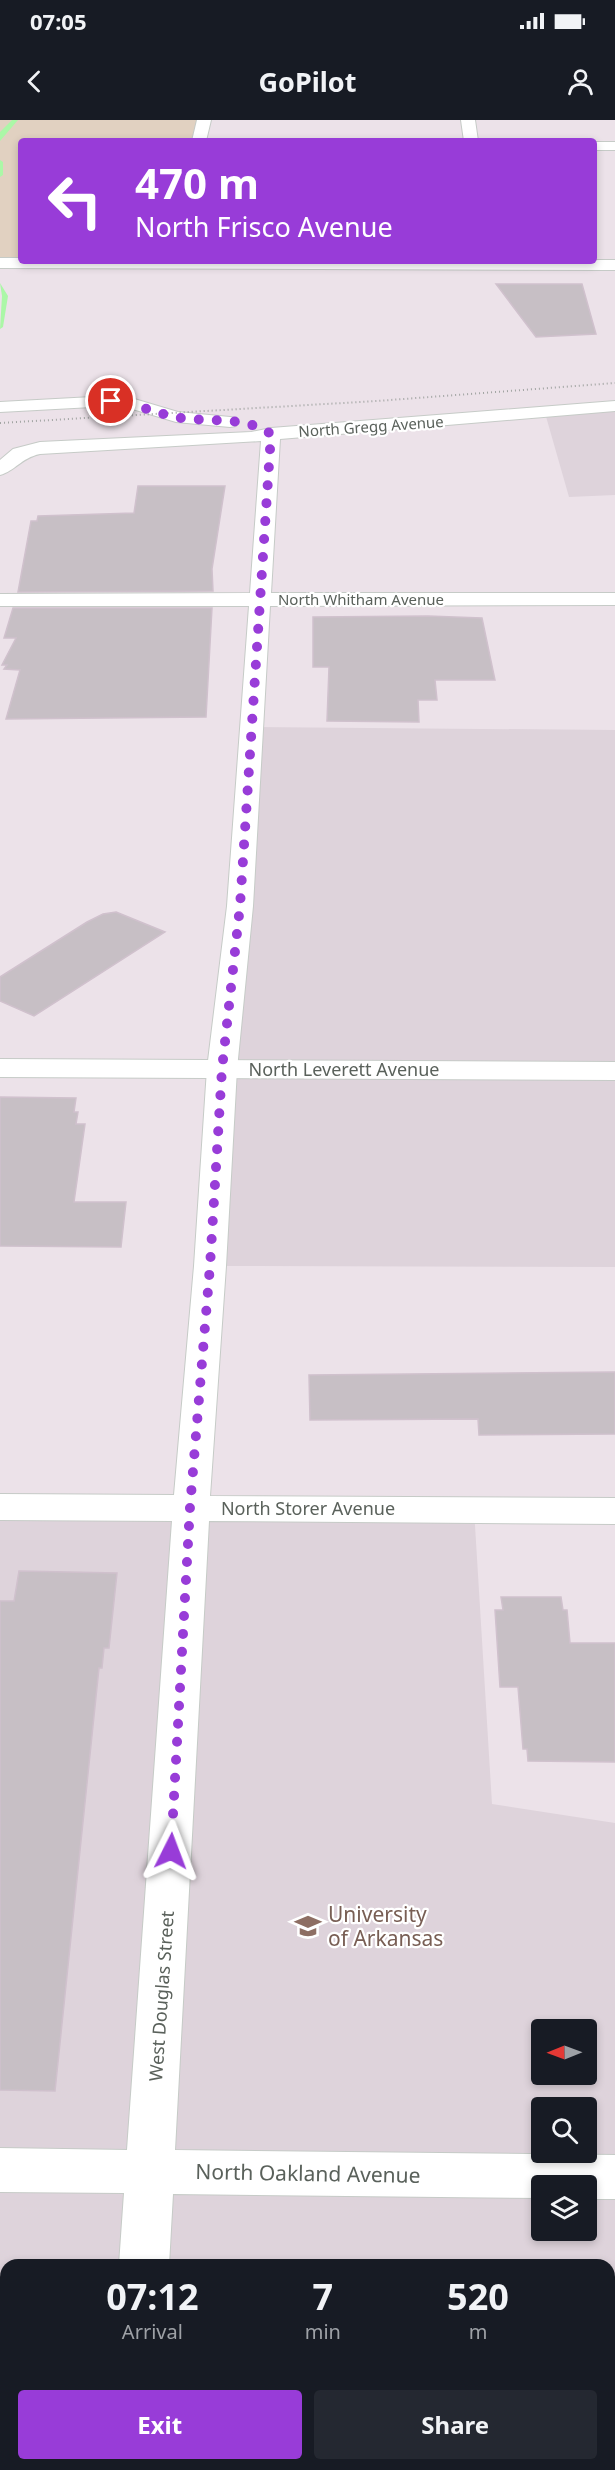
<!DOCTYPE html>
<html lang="en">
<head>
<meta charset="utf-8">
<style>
  body { margin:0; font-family:"Noto Sans",sans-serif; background:#242831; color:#f1f3f6; height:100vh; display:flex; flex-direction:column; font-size:22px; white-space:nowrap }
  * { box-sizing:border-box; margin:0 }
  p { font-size:20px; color:#9ea1a6 }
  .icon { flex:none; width:33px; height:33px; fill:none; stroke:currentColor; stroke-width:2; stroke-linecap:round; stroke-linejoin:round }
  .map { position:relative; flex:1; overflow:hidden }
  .sheet { position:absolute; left:0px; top:2139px; width:615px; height:212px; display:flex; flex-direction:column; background:#171b24; border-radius:18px 18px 0 0; box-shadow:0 3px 9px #0003 }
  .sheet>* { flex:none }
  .banner { position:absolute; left:18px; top:18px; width:579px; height:126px; border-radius:6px; box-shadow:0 3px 9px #0003; background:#983cd8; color:#fff; overflow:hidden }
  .needle { width:39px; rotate:269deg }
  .fabs { position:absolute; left:531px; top:1899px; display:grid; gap:12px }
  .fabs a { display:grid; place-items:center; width:66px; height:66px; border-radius:6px; background:#171b24; box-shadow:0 3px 9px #0003; font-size:30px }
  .pin { position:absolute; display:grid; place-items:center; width:51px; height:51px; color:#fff; margin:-26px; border:3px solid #fff; border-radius:50%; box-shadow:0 2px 6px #0007 }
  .me { position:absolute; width:66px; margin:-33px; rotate:3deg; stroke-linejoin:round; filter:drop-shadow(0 0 4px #0008) }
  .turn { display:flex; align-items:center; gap:21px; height:126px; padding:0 18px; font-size:27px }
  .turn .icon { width:78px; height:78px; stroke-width:2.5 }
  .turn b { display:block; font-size:42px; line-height:51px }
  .eta { display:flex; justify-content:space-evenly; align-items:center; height:102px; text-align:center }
  .eta b { font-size:36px; font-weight:700; line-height:42px }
  .button { display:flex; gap:12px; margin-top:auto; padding:12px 18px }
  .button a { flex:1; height:69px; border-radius:6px; background:#983cd8; color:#fff; font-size:24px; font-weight:700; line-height:69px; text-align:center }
  .button a+a { background:#242831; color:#f1f3f6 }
  .status { display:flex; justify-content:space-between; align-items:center; height:42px; padding:0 30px; background:#171b24; direction:ltr }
  .status svg { height:16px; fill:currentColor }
  header { display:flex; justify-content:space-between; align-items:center; height:78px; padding:0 18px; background:#171b24; font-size:27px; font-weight:700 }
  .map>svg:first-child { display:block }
  .education { fill:#ded3db; fill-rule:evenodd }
  .green { fill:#e1d1c1 }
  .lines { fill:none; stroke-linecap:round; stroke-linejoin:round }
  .stream { fill:#abf7a7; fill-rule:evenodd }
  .building { fill:#c7bfc5; stroke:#d0c1cd; stroke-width:1.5 }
  .minor-casing { stroke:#c6cbc7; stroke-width:2 }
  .tertiary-casing { stroke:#c6cbc7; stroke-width:2 }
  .minor { fill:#fff; fill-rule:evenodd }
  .tertiary { fill:#fff; fill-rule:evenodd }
  .rail { stroke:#a1a4a2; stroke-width:2; stroke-dasharray:1 3; stroke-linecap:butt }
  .route { stroke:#983cd8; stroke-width:10; stroke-dasharray:0 18 }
  .labels { text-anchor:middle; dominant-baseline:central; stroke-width:4.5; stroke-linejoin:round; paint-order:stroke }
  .far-street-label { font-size:15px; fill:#5a615b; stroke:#fff }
  .street-label { font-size:18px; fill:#5a615b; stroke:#fff }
  .near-education-label { font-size:21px; fill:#785e54; stroke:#fff; text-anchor:start }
  .near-street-label { font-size:21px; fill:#5a615b; stroke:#fff }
</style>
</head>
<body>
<div class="status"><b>07:05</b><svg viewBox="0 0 49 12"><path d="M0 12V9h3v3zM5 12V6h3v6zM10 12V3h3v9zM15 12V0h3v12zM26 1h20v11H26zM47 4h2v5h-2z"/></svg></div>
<header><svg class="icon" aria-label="back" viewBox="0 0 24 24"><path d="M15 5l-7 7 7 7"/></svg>GoPilot<svg class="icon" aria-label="person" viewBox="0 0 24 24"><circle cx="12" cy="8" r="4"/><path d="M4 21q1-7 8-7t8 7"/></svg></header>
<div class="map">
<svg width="615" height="2350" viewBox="0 0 615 2350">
  <rect width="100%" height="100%" fill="#ece2e9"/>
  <g class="education">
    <path d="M 615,286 L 615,375 L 569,377 L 545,293 Z"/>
    <path d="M 252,607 L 615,610 L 615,1147 L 210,1146 Z"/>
    <path d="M 0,1387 L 474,1389 L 492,1684 L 615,1703 L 615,2350 L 0,2350 ZM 542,1910 L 586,1910 L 586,1954 L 542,1954 ZM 542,1988 L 586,1988 L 586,2032 L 542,2032 ZM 542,2066 L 586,2066 L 586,2110 L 542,2110 ZM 6,2145 L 609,2145 L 609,2344 L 6,2344 Z"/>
  </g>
  <path class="green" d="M 0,0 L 204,0 L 199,21 L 21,21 L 21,141 L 0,143 Z"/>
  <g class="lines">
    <g class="stream">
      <path d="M 12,0 L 18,0 L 0,21 L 0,12 Z"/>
      <path d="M 0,40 L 3,42 L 3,55 L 0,57 Z"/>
      <path d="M 0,163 L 8,176 L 3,207 L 0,209 L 2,176 Z"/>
    </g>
  </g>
  <g class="building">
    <path d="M 496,164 L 582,164 L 596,214 L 536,217 Z"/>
    <path d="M 138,366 L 225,366 L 212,449 L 213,471 L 18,472 L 31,401 L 37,401 L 38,396 L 134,393 Z"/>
    <path d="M 13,488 L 212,488 L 206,597 L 6,599 L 20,550 L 4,549 L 7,545 L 2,545 L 16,518 L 4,518 Z"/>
    <path d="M 428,496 L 482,498 L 495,560 L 435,560 L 437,580 L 418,580 L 419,602 L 327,601 L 329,547 L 313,547 L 313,497 Z"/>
    <path d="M 116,792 L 165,812 L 34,896 L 0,881 L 0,857 L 87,802 L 103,794 Z"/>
    <path d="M 0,977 L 76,978 L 74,992 L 78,992 L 76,1004 L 85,1004 L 74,1082 L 126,1082 L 121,1127 L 0,1126 Z"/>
    <path d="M 615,1252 L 615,1314 L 479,1315 L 478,1299 L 310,1300 L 309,1255 Z"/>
    <path d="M 19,1451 L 117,1453 L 109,1528 L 104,1528 L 102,1548 L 99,1548 L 55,1971 L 0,1970 L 0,1481 L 14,1481 Z"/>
    <path d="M 501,1477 L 561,1477 L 563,1490 L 567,1490 L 570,1523 L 615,1523 L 615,1642 L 528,1641 L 527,1629 L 523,1629 L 518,1567 L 500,1567 L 495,1490 L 503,1490 Z"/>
  </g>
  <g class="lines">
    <g class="minor-casing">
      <g id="minor">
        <path d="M 197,0 L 211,0 L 206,21 L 192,21 Z"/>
        <path d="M 461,0 L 475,0 L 478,21 L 464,21 Z"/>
        <rect x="594" y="22" width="21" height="8"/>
        <path d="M 111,276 L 131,278 L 178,292 L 230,297 L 236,298 L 239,302 L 236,306 L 230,307 L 176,302 L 129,288 L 111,286 L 0,292 L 0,282 Z"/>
        <path d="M 615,281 L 615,291 L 280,319 L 271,473 L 615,473 L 615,485 L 270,486 L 253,786 L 237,949 L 226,1146 L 210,1376 L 615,1378 L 615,1404 L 209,1401 L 175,2030 L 615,2035 L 615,2079 L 586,2079 L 586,2066 L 542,2066 L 542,2078 L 173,2074 L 169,2145 L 119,2145 L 124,2073 L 0,2072 L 0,2028 L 127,2030 L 172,1401 L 0,1400 L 0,1374 L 174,1375 L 194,1146 L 207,949 L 227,786 L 249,486 L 0,486 L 0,474 L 250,473 L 261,321 L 40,334 C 21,338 15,351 0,355 L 0,340 L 13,329 L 40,322 L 251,312 L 271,308 Z"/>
        <rect x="103" y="2344" width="52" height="6"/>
      </g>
    </g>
    <g class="tertiary-casing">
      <g id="tertiary">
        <path d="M 0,138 L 21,138 L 21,141 L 615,140 L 615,150 L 0,148 Z"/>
        <path d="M 0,939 L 615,942 L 615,960 L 0,957 Z"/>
      </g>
    </g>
    <use href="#minor" class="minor"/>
    <use href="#tertiary" class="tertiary"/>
    <path class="rail" d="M 0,303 L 377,281 L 615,263"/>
  </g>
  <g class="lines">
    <path class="route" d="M 111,281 C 134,283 153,292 175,297 C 206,303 244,295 271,314 L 240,786 L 222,949 L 210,1146 L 190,1387 L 171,1731"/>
  </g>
  <defs>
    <g id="university-bare" transform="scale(2.07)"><path d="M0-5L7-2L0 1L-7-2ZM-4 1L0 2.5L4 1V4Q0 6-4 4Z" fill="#8d6e63" stroke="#fff" stroke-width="2.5" paint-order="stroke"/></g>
  </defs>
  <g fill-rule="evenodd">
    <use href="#university-bare" x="308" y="1806"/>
  </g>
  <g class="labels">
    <g class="far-street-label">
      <text transform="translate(371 306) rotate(-4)">North Gregg Avenue</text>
      <text x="361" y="479">North Whitham Avenue</text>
    </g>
    <g class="street-label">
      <text x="344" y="949">North Leverett Avenue</text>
      <text x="308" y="1388">North Storer Avenue</text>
      <text transform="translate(161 1876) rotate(-86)">West Douglas Street</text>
    </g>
    <g class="near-education-label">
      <text x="328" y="1794">University<tspan x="328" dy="24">of Arkansas</tspan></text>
    </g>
    <g class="near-street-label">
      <text transform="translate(308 2053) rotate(1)">North Oakland Avenue</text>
    </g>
  </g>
</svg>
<div class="fabs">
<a><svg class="needle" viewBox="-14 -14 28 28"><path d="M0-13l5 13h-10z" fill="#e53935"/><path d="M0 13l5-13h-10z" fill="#9ea1a6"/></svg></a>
<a><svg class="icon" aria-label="search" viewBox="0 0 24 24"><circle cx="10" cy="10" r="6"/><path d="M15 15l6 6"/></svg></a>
<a><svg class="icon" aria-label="layers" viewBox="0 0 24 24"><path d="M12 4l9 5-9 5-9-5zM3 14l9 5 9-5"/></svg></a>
</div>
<div class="pin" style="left:111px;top:281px;background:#d93025"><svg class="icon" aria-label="arrive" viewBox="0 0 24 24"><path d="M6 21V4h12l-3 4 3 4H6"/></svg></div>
<svg class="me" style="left:171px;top:1731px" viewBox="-20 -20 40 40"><path d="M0-17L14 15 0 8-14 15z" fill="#983cd8" stroke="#fff" stroke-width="4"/></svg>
<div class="banner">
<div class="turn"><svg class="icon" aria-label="left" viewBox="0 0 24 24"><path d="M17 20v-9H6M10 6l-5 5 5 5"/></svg><div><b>470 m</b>North Frisco Avenue</div></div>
</div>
<section class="sheet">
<div class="eta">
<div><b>07:12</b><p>Arrival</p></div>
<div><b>7</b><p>min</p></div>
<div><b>520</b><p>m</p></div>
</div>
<div class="button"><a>Exit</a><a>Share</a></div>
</section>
</div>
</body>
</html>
